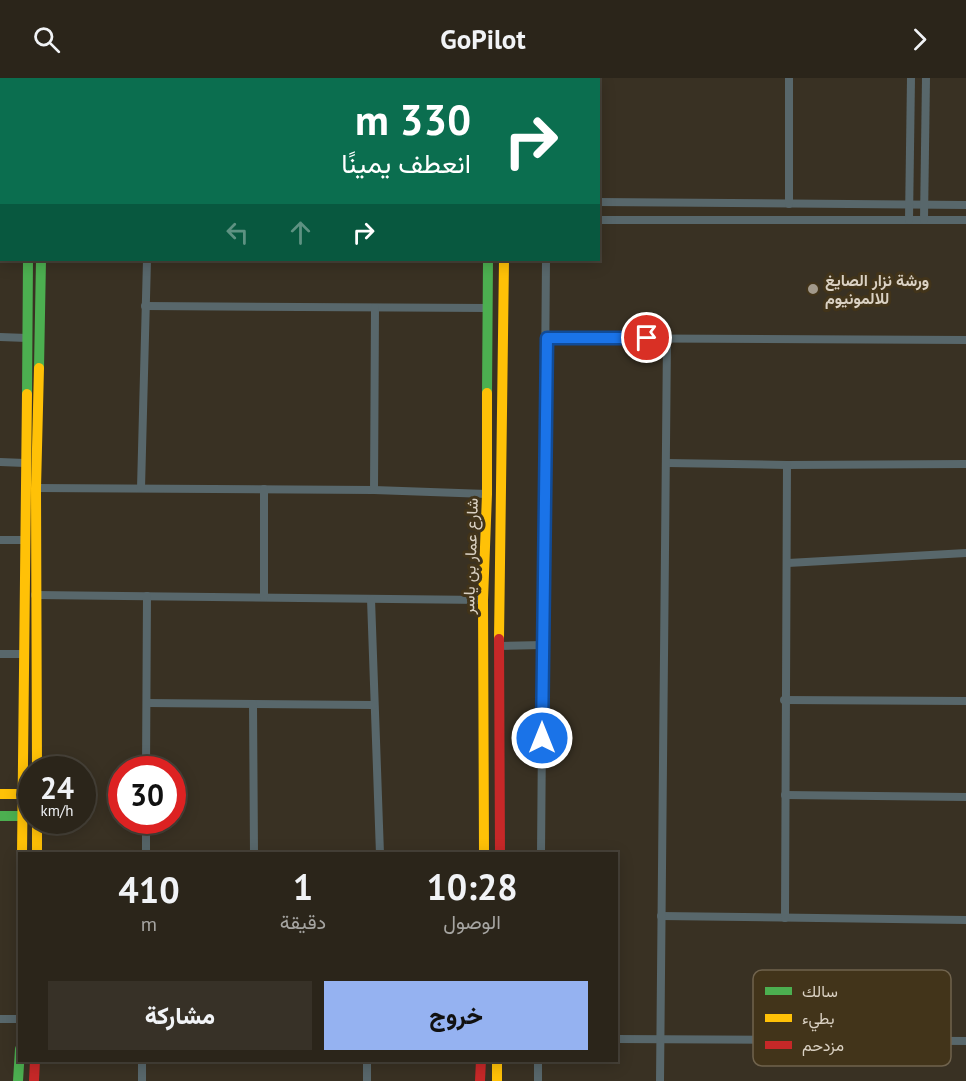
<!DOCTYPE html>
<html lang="ar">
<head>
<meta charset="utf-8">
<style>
  body { margin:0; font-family:"PT Sans",Vazirmatn,sans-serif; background:#373127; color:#f1f3f6; direction:rtl; height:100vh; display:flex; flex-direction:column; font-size:22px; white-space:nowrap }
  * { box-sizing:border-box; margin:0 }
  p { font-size:20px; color:#a6a5a2 }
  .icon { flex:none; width:33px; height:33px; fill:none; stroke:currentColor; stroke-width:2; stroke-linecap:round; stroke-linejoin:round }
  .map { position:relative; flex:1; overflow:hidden; direction:ltr }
  .sheet { position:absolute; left:18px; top:774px; width:600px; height:210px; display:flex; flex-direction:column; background:#2b251a; border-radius:0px; box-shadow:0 3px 15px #0003,0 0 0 2px #474239; direction:rtl }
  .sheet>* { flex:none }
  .hud { position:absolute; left:0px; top:0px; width:600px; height:183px; box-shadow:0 3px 15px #0003,0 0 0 2px #474239; direction:rtl; background:#0b6e4f; color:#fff; overflow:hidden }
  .speed { position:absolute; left:18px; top:678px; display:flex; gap:12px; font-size:30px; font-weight:700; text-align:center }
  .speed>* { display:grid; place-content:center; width:78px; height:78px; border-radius:50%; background:#2b251a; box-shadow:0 3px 15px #0003,0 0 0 2px #474239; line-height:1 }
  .speed small { font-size:15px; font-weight:400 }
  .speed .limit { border:9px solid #d22; background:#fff; color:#111 }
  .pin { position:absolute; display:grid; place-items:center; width:51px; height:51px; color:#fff; margin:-26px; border:3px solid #fff; border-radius:50%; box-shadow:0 2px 6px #0007 }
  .me { position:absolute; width:66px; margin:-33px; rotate:0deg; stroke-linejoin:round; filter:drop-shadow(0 0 4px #0008) }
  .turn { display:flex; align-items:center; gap:21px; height:126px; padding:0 30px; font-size:27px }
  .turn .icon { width:78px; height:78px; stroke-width:2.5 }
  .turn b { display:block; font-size:42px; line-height:51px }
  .lanes { display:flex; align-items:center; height:57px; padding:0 30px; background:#0003; justify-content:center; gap:30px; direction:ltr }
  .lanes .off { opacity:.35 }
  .eta { display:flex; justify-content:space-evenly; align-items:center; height:102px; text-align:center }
  .eta b { font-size:36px; font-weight:800; line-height:42px }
  .button { display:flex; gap:12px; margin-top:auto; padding:12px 30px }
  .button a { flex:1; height:69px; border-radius:0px; background:#95b2f1; color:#111; font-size:24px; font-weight:800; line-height:69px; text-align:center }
  .button a+a { background:#373127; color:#f1f3f6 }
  header { display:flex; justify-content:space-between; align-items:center; height:78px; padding:0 30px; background:#2b251a; font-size:27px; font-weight:800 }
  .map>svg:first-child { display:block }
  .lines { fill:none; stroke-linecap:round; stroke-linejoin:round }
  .street { stroke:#58676b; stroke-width:8 }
  .fast { stroke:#4caf50; stroke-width:10 }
  .slow { stroke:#ffc107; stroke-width:10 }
  .jam { stroke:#c62828; stroke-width:10 }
  .route-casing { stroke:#114b97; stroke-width:15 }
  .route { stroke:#1a73e8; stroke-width:10 }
  .poi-dot { fill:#a2998b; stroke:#42341a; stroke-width:2 }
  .labels { text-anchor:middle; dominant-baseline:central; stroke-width:6; stroke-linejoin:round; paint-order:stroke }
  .poi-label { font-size:16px; font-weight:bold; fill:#dad1c3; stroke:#42341a; text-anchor:start }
  .street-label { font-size:16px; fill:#dad1c3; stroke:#42341a }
  .key { fill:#42341a; stroke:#70634d; stroke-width:1.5 }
  .key-label { font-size:16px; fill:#dad1c3 }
</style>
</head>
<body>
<header><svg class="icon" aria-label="forward" viewBox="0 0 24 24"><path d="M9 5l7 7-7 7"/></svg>GoPilot<svg class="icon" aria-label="search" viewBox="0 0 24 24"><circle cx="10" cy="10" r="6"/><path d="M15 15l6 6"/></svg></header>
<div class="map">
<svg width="966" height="1003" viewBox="0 0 966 1003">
  <rect width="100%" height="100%" fill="#393123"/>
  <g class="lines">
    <g class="street">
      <path d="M 0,1 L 61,2"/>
      <path d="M 179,2 L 179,0"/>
      <path d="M 276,2 L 276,0"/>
      <path d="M 382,2 L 382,0"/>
      <path d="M 547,2 L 547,0"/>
      <path d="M 598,124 L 966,127"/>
      <path d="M 789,126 L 789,0"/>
      <path d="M 598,142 L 966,142"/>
      <path d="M 909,142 L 911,0"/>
      <path d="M 924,142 L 926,0"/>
      <path d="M 145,228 L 487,230"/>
      <path d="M 0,259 L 27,260"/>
      <path d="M 547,260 L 966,262"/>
      <path d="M 0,384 L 25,385"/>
      <path d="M 667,385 L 787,387 L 966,386"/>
      <path d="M 36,410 L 374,412 L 487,416"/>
      <path d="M 141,410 L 147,182"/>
      <path d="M 374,412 L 375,230"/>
      <path d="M 0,462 L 24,462"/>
      <path d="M 788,485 L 966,475"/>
      <path d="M 35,517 L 483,522"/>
      <path d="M 264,519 L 264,411"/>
      <path d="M 371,521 L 380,776"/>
      <path d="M 499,568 L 543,567"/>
      <path d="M 0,576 L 23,576"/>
      <path d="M 784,622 L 966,623"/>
      <path d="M 147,625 L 373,627"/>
      <path d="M 253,626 L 254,776"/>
      <path d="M 146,692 L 147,518"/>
      <path d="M 785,717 L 966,719"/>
      <path d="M 146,776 L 146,742"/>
      <path d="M 541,776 L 546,182"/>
      <path d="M 661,838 L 966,842"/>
      <path d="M 785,840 L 787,387"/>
      <path d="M 0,941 L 20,941"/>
      <path d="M 616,961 L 966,963"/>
      <path d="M 142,1003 L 142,982"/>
      <path d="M 367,1003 L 367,982"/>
      <path d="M 538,1003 L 538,982"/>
      <path d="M 660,1003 L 667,260"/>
    </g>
    <g class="fast">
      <path d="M 489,0 L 489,2"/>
      <path d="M 505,0 L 505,2"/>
      <path d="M 39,290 L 41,182"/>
      <path d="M 487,315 L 488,182"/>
      <path d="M 27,316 L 28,182"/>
      <path d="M 0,738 L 32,738"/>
      <path d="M 18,1003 L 20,971"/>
    </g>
    <g class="slow">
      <path d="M 0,130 L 2,130"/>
      <path d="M 499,561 L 504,182"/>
      <path d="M 37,692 L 36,410 L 39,290"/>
      <path d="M 0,716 L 32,716"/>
      <path d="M 37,742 L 37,776"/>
      <path d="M 22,776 L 27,316"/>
      <path d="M 484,776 L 483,522 L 487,416 L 487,315"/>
      <path d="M 497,982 L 497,1003"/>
    </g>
    <g class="jam">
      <path d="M 0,113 L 2,113"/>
      <path d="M 499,561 L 500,776"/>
      <path d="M 34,1003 L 35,982"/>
      <path d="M 480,1003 L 481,982"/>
    </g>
  </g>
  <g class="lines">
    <g class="route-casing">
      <path id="route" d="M 542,660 L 547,260 L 647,260"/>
    </g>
    <use href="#route" class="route"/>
  </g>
  <circle class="poi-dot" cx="813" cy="211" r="6"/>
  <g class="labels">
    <g class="poi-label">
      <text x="825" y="202">ورشة نزار الصايغ<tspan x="825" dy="18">للالمونيوم</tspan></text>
    </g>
    <g class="street-label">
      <text transform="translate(470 478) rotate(-88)">شارع عمار بن ياسر</text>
    </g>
  </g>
  <rect x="753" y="892" width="198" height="96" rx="9" class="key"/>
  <rect x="765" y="909" width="27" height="8" fill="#4caf50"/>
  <rect x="765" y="936" width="27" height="8" fill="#ffc107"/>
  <rect x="765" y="963" width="27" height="8" fill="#c62828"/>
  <g class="key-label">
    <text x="802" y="919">سالك</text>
    <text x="802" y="946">بطيء</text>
    <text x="802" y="973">مزدحم</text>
  </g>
</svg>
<div class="speed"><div>24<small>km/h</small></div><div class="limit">30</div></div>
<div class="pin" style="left:647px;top:260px;background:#d93025"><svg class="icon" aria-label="arrive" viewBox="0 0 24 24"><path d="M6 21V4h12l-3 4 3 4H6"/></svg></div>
<svg class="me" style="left:542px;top:660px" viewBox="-20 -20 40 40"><circle r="17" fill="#1a73e8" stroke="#fff" stroke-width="3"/><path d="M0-11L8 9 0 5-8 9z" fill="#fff"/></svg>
<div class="hud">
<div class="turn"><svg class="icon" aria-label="right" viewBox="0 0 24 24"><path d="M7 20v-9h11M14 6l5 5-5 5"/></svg><div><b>330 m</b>انعطف يمينًا</div></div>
<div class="lanes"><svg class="icon off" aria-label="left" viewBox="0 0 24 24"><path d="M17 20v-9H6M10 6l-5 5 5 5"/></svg><svg class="icon off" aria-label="ahead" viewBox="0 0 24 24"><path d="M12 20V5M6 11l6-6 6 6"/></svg><svg class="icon" aria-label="right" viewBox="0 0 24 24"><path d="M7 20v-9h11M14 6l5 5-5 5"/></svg></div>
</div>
<section class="sheet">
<div class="eta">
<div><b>10:28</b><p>الوصول</p></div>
<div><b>1</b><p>دقيقة</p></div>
<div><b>410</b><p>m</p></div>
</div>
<div class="button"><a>خروج</a><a>مشاركة</a></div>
</section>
</div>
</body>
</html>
